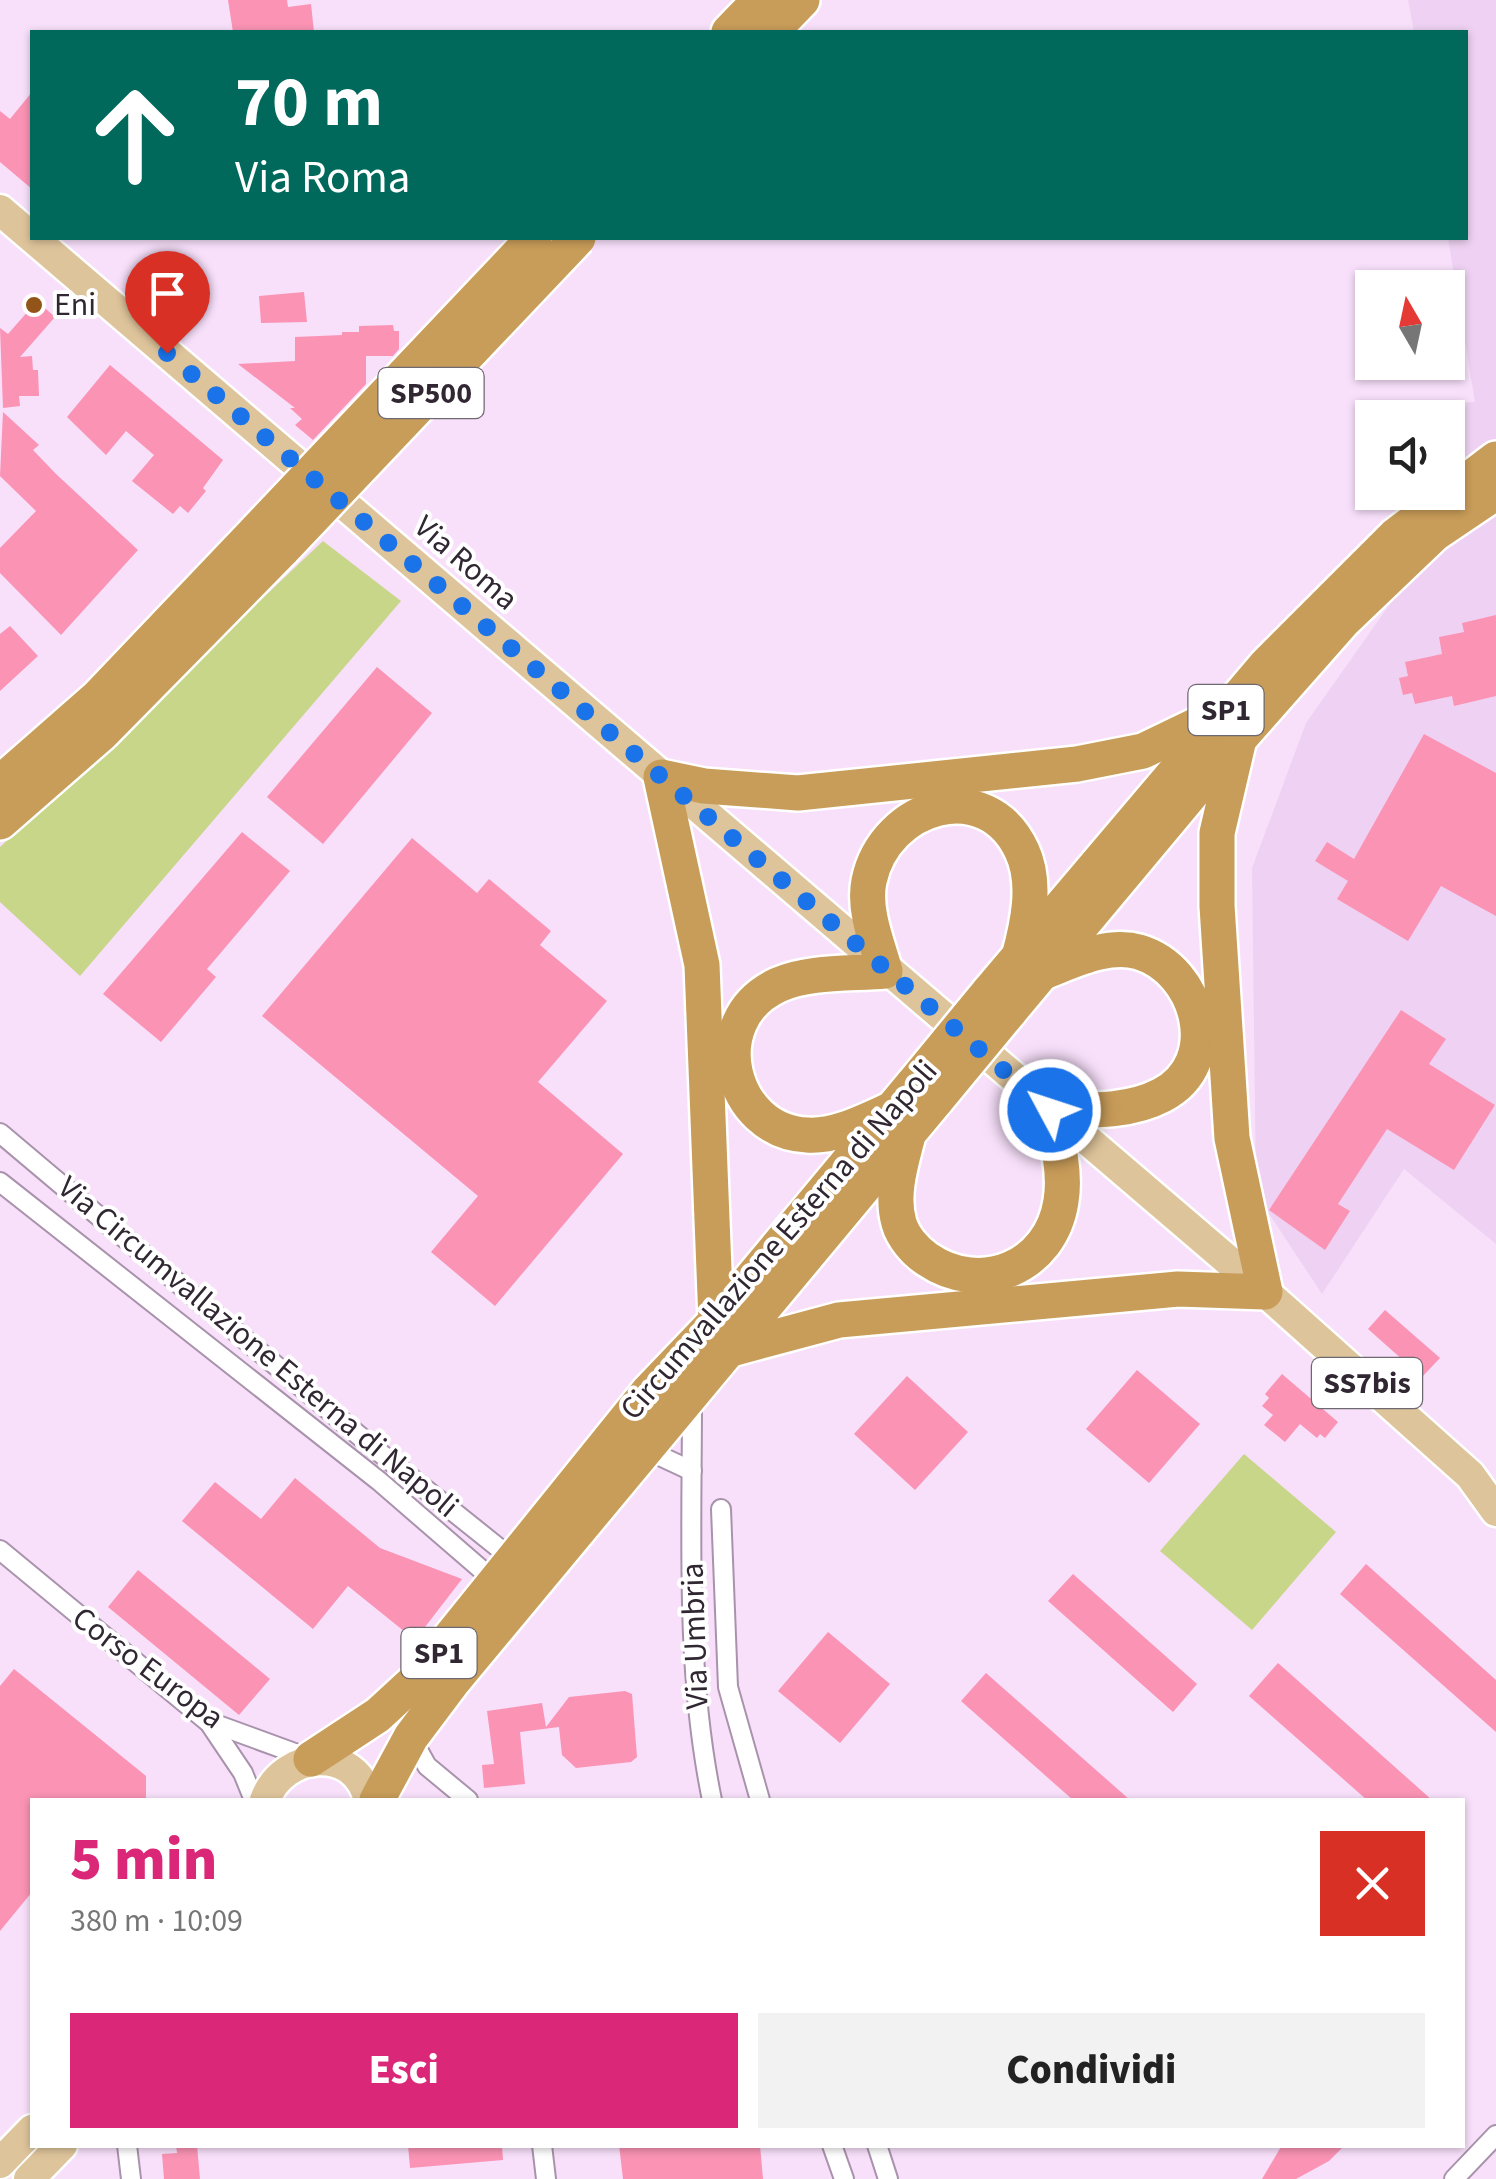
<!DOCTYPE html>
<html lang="it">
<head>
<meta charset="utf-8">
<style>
  body { margin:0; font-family:"Source Sans 3",sans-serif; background:#f2f2f2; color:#222; height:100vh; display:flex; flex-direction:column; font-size:38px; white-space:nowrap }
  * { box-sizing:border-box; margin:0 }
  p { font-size:32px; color:#767676 }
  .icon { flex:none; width:55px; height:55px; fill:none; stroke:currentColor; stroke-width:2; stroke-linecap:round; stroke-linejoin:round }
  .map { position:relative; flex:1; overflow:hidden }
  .details { position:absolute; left:30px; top:1798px; width:1435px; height:350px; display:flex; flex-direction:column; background:#fff; border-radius:0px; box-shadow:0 2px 8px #0004 }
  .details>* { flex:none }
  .guide { position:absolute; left:30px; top:30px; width:1438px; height:210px; border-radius:0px; box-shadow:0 2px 8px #0004; background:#00695c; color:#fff; overflow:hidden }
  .needle { width:65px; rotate:351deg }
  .controls { position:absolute; left:1355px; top:270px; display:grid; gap:20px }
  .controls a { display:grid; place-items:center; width:110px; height:110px; border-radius:0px; background:#fff; box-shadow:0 2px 8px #0004; font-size:50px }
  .pin { position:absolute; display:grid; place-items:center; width:85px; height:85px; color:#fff; margin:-102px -42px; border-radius:50% 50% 50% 0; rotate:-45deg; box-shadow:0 0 10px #0007 }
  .pin .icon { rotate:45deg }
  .me { position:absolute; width:110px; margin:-55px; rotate:310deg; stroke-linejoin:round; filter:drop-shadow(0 0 8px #0008) }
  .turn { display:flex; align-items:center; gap:35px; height:210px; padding:0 40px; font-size:45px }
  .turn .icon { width:130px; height:130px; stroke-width:2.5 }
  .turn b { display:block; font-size:70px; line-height:85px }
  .round { display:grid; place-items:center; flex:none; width:105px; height:105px; border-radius:0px; background:#f2f2f2 }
  .summary { display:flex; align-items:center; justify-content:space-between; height:170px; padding:0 40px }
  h1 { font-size:60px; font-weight:800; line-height:75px; color:#db2777 }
  .cta { display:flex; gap:20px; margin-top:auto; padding:20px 40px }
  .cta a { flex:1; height:115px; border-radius:0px; background:#db2777; color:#fff; font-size:40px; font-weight:800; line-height:115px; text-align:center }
  .cta a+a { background:#f2f2f2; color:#222 }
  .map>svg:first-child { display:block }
  .built { fill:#efd2f3 }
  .green { fill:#c7d688 }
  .building { fill:#fa93b4 }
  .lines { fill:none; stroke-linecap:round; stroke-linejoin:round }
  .street-casing { stroke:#a993ac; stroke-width:22 }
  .primary-casing { stroke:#fff; stroke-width:35 }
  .highway-casing { stroke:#fff; stroke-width:40 }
  .street { stroke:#fff; stroke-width:18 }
  .primary { stroke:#dec49b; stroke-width:30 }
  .highway { stroke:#c89c59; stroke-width:35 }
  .highway-bridge-casing { stroke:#fff; stroke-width:40; stroke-linecap:butt }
  .highway-bridge { stroke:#c89c59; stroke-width:35 }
  .route { stroke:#1a73e8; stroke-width:18; stroke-dasharray:0 32.4 }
  .poi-dot { fill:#925418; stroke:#fff; stroke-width:4 }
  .labels { text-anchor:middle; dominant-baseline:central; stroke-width:8; stroke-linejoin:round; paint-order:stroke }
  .shield { fill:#fff; stroke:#6e6870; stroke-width:2.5 }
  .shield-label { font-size:30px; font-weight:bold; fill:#302732 }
  .poi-label { font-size:32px; fill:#302732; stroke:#fff; text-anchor:start }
  .street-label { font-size:32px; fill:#302732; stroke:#fff }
</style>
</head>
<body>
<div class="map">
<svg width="1496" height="2179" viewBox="0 0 1496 2179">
  <rect width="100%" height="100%" fill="#f8e0fb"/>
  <g class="built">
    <path d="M 1408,0 L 1496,0 L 1496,445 L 1448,477 L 1448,418 L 1389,418 L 1389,406 L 1475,402 L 1448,238 L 1465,238 L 1465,32 L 1414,32 Z"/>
    <path d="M 1496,509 L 1496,1244 L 1404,1169 L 1322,1294 L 1256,1194 L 1252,868 L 1306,723 L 1404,584 Z"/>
  </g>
  <g class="green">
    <path d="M 323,541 L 401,601 L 80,976 L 0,902 L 0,847 Z"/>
    <path d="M 1244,1454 L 1336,1532 L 1252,1630 L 1160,1551 Z"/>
  </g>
  <g class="building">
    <path d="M 228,0 L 287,0 L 288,7 L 311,4 L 314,32 L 233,32 Z"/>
    <path d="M 32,92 L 32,189 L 0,162 L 0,111 L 10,119 Z"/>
    <path d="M 304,292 L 307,322 L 261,323 L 259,296 Z"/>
    <path d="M 37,301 L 55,317 L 20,357 L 32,356 L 33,370 L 38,370 L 39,396 L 19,396 L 20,406 L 3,408 L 0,328 L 8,334 Z"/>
    <path d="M 393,325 L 394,331 L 399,331 L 399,349 L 393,356 L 366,356 L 366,384 L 313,440 L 295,425 L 302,419 L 290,408 L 295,408 L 238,364 L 295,361 L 295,337 L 342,335 L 342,332 L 359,332 L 359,326 Z"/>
    <path d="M 110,365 L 223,460 L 203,488 L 206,491 L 188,513 L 180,506 L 173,514 L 132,481 L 154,455 L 126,431 L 106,455 L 67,417 Z"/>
    <path d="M 3,412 L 39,445 L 33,450 L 56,474 L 138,550 L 61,635 L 0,573 L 0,548 L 36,511 L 0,476 Z"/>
    <path d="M 1496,615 L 1496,696 L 1454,706 L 1452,696 L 1415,704 L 1412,693 L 1403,695 L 1399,678 L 1408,676 L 1405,662 L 1442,654 L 1439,637 L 1464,632 L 1462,623 Z"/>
    <path d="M 10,626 L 38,656 L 0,691 L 0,634 Z"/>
    <path d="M 377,667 L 432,713 L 323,844 L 267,797 Z"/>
    <path d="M 1424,734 L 1496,773 L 1496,916 L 1441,886 L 1408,941 L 1337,899 L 1348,881 L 1315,861 L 1327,842 L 1354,859 Z"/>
    <path d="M 242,832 L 290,871 L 207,969 L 216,977 L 161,1042 L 103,994 Z"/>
    <path d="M 412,838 L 477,893 L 489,879 L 551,931 L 540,945 L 607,1001 L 538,1082 L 623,1154 L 495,1306 L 431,1252 L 478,1196 L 262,1016 Z"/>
    <path d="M 1401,1010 L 1446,1039 L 1429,1064 L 1495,1105 L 1454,1170 L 1387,1129 L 1338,1204 L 1350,1211 L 1325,1250 L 1269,1210 Z"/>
    <path d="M 1385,1310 L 1440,1358 L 1422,1377 L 1368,1329 Z"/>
    <path d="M 1137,1370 L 1200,1424 L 1149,1483 L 1086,1429 Z"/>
    <path d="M 1282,1374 L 1338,1422 L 1325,1438 L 1320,1434 L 1317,1438 L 1300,1424 L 1285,1442 L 1264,1425 L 1273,1415 L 1262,1406 L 1269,1398 L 1265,1394 Z"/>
    <path d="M 907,1376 L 968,1432 L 915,1490 L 854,1434 Z"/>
    <path d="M 295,1478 L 380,1548 L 462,1579 L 415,1640 L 348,1586 L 313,1629 L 182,1521 L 215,1482 L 261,1519 Z"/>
    <path d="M 1366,1564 L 1496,1680 L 1496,1732 L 1340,1594 Z"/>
    <path d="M 138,1570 L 270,1679 L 239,1715 L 108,1607 Z"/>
    <path d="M 1073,1574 L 1197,1684 L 1173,1712 L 1048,1601 Z"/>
    <path d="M 828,1632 L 890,1684 L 840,1743 L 778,1691 Z"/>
    <path d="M 1278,1663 L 1432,1800 L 1367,1800 L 1249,1696 Z"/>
    <path d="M 14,1669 L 146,1776 L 146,1800 L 32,1800 L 32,1892 L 0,1931 L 0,1686 Z"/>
    <path d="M 986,1673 L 1130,1800 L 1073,1800 L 961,1701 Z"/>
    <path d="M 625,1691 L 632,1694 L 637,1757 L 631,1762 L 576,1768 L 562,1755 L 559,1727 L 520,1732 L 525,1784 L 484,1788 L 482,1765 L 494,1764 L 487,1711 L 542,1703 L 546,1727 L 569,1697 Z"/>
    <path d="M 176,2145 L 197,2145 L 200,2179 L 164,2179 L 162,2154 L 177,2153 Z"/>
    <path d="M 408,2145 L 502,2145 L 503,2160 L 410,2168 Z"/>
    <path d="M 619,2145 L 760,2145 L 763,2179 L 623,2179 Z"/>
    <path d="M 1282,2145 L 1345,2145 L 1329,2161 L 1296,2179 L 1262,2179 Z"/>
  </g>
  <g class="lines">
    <g class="street-casing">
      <g id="street">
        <path d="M 0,1133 L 369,1444 L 515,1561"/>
        <path d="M 0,1182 L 379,1481 L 497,1583"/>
        <path d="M 692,1401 C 692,1534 685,1670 712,1800"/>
        <path d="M 647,1450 L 692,1471"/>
        <path d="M 721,1509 L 728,1687 L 760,1800"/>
        <path d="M 0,1550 L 207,1721 L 311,1759"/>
        <path d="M 208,1721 L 243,1773 L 254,1800"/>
        <path d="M 411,1737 L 427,1766 L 468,1800"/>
        <path d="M 127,2145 L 131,2179"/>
        <path d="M 542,2145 L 546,2179"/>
        <path d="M 832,2145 L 844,2179"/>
        <path d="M 877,2145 L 888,2179"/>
        <path d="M 1454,2179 L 1496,2135"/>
      </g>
    </g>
    <g class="primary-casing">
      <g id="primary">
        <path d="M 0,210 L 1265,1292 L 1470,1475 L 1496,1511"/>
        <path d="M 265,1800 C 283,1751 356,1743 369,1800"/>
        <path d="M 0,2163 L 32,2130"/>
        <path d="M 29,2179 L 62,2145"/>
      </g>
    </g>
    <g class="highway-casing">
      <g id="highway">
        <path d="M 729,32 L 760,0"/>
        <path d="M 771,32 L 802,0"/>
        <path d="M 0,783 L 97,698 L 258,529"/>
        <path d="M 0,822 L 102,733 L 283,549"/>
        <path d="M 988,993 L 1266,665 L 1395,536 L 1496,459"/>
        <path d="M 1009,1012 L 1201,782 L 1344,620 L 1434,534 L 1496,492"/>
        <path d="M 888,1111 C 863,1122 835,1137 807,1135 C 730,1132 702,1020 778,985 C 808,971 852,974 885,971 C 877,943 863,910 869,881 C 885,804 987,774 1022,851 C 1037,883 1028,924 1019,957"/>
        <path d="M 907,1139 C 900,1166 891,1196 899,1223 C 903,1237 915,1251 927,1259 C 981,1296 1051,1268 1061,1201 C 1066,1170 1057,1140 1049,1110 C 1087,1110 1128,1113 1162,1095 C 1224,1063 1200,970 1139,952 C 1107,943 1073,961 1043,972"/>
        <path d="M 716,1321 L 702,965 L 661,777 L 704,786 L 798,793 L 1077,764 L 1143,751 L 1224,712"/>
        <path d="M 731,1349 L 839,1320 L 1178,1289 L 1265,1292 L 1232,1138 L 1217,906 L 1217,833 L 1239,739"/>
        <path d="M 311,1759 L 378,1715 L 416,1680 L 649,1391 L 716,1321 L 914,1083"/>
        <path d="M 377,1800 L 411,1737 L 453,1681 L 937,1099"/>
      </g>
    </g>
    <use href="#street" class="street"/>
    <use href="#primary" class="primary"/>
    <use href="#highway" class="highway"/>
    <g class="highway-bridge-casing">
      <g id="highway-bridge">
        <path d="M 258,529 L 534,238"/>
        <path d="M 283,549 L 578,238"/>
        <path d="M 914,1083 L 988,993"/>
        <path d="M 937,1099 L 1009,1012"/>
      </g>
    </g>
    <use href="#highway-bridge" class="highway-bridge"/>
  </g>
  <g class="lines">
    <path class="route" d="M 167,353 L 1050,1110"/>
  </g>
  <circle class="poi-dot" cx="34" cy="305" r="10"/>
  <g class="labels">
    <g class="shield">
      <rect x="378.5" y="368" width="105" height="50" rx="8"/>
      <rect x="1188.5" y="685" width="75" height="50" rx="8"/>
      <rect x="1312" y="1358" width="110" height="50" rx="8"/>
      <rect x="401.5" y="1628" width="75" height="50" rx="8"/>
    </g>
    <g class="shield-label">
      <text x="431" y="393">SP500</text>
      <text x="1226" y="710">SP1</text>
      <text x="1367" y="1383">SS7bis</text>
      <text x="439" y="1653">SP1</text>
    </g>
    <g class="poi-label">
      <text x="54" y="305">Eni</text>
    </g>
    <g class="street-label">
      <text transform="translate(466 563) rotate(41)">Via Roma</text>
      <text transform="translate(779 1240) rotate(-49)">Circumvallazione Esterna di Napoli</text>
      <text transform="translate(258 1347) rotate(40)">Via Circumvallazione Esterna di Napoli</text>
      <text transform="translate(695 1636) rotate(-92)">Via Umbria</text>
      <text transform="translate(148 1668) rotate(37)">Corso Europa</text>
    </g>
  </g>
</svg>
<div class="controls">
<a><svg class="needle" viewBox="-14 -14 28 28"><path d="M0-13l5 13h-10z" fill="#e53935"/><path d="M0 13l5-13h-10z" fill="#767676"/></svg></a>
<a><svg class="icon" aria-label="sound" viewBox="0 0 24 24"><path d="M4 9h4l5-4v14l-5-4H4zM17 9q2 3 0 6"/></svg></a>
</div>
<div class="pin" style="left:167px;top:353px;background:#d93025"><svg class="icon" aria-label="arrive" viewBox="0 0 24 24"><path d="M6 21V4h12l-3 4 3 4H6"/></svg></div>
<svg class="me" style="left:1050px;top:1110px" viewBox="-20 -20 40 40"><circle r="17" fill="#1a73e8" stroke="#fff" stroke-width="3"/><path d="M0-11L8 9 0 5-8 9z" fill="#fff"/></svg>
<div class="guide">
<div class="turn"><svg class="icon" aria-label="ahead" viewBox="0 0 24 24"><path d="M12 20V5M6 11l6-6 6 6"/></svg><div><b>70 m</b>Via Roma</div></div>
</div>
<section class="details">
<div class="summary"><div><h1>5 min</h1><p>380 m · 10:09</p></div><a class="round" style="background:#d93025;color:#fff"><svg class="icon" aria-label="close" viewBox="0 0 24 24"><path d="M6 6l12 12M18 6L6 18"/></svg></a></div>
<div class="cta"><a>Esci</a><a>Condividi</a></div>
</section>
</div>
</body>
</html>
